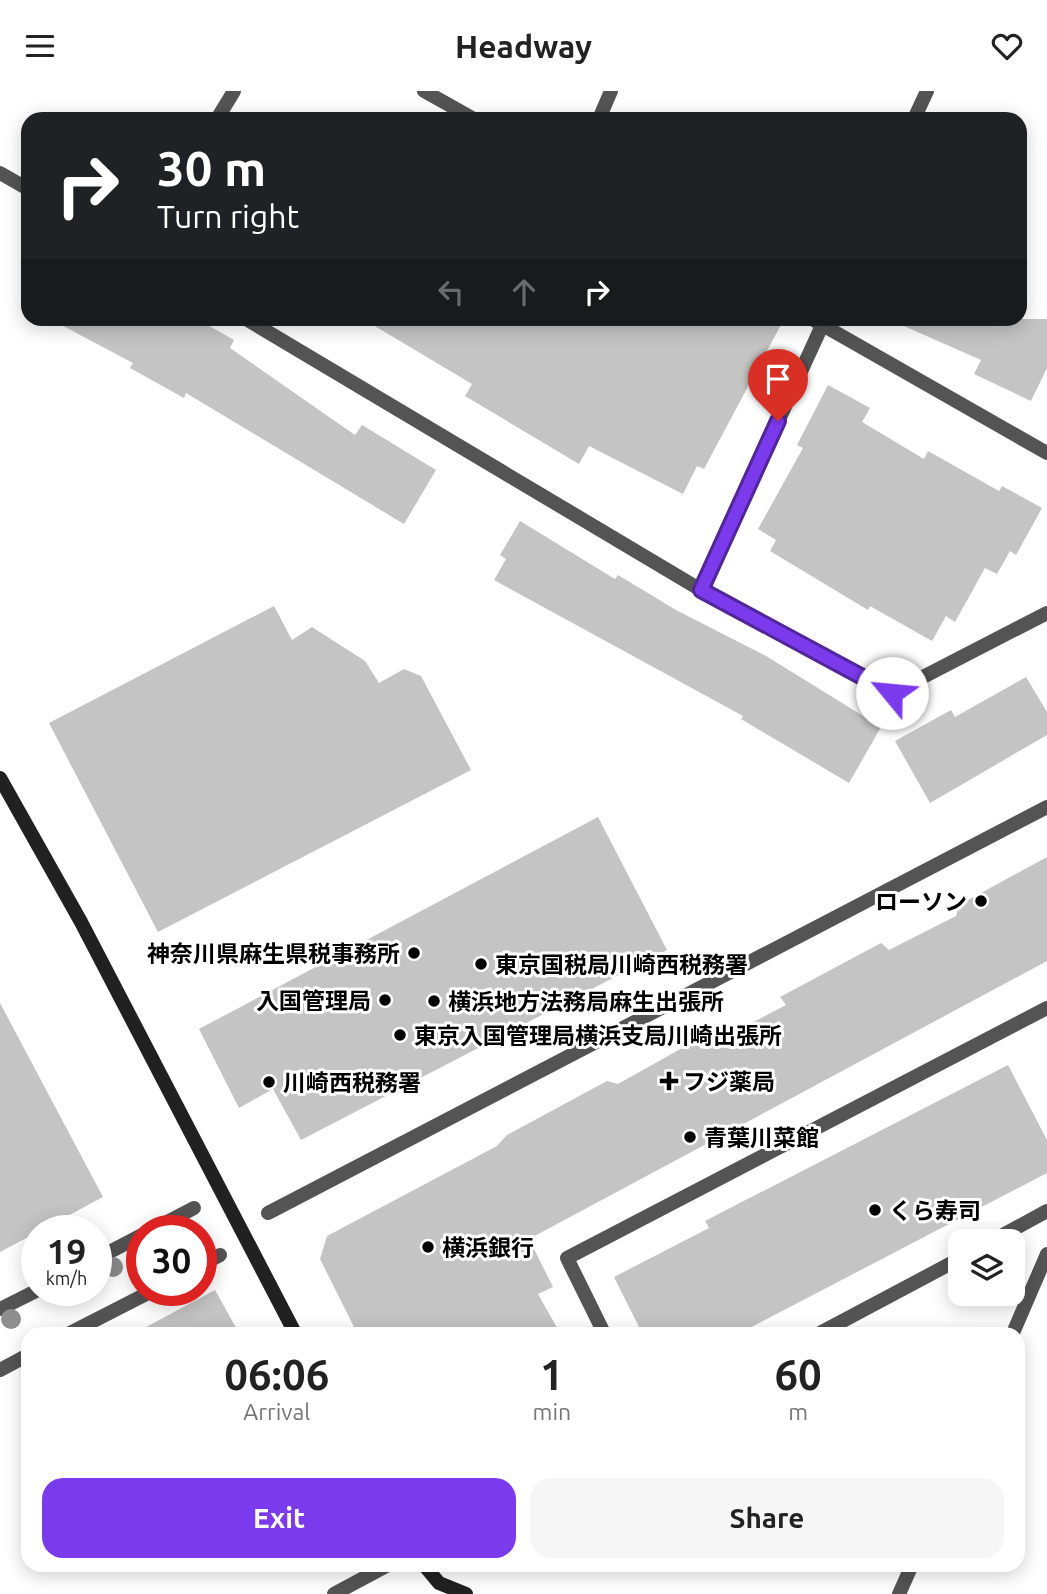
<!DOCTYPE html>
<html lang="en">
<head>
<meta charset="utf-8">
<style>
  body { margin:0; font-family:Ubuntu,"Noto Sans JP",sans-serif; background:#f6f6f6; color:#222; height:100vh; display:flex; flex-direction:column; font-size:26px; white-space:nowrap }
  * { box-sizing:border-box; margin:0 }
  p { font-size:23px; color:#767676 }
  .icon { flex:none; width:38px; height:38px; fill:none; stroke:currentColor; stroke-width:2; stroke-linecap:round; stroke-linejoin:round }
  .map { position:relative; flex:1; overflow:hidden }
  .sheet { position:absolute; left:21px; top:1236px; width:1004px; height:245px; display:flex; flex-direction:column; background:#fff; border-radius:21px; box-shadow:0 4px 18px #0003 }
  .sheet>* { flex:none }
  .top-card { position:absolute; left:21px; top:21px; width:1006px; height:214px; border-radius:21px; box-shadow:0 4px 18px #0003; background:#202124; color:#fff; overflow:hidden }
  .fabs { position:absolute; left:948px; top:1138px; display:grid; gap:14px }
  .fabs a { display:grid; place-items:center; width:77px; height:77px; border-radius:14px; background:#fff; box-shadow:0 4px 18px #0003; font-size:35px }
  .speed { position:absolute; left:21px; top:1124px; display:flex; gap:14px; font-size:35px; font-weight:700; text-align:center }
  .speed>* { display:grid; place-content:center; width:91px; height:91px; border-radius:50%; background:#fff; box-shadow:0 4px 18px #0003; line-height:1 }
  .speed small { font-size:18px; font-weight:400 }
  .speed .limit { border:10px solid #d22; background:#fff; color:#111 }
  .pin { position:absolute; display:grid; place-items:center; width:60px; height:60px; color:#fff; margin:-72px -30px; border-radius:50% 50% 50% 0; rotate:-45deg; box-shadow:0 0 7px #0007 }
  .pin .icon { rotate:45deg }
  .me { position:absolute; width:77px; margin:-38px; rotate:298deg; stroke-linejoin:round; filter:drop-shadow(0 0 5px #0008) }
  .turn { display:flex; align-items:center; gap:24px; height:147px; padding:0 21px; font-size:32px }
  .turn .icon { width:91px; height:91px; stroke-width:2.5 }
  .turn b { display:block; font-size:49px; line-height:60px }
  .lanes { display:flex; align-items:center; height:66px; padding:0 21px; background:#0003; justify-content:center; gap:35px; direction:ltr }
  .lanes .off { opacity:.35 }
  .eta { display:flex; justify-content:space-evenly; align-items:center; height:119px; text-align:center }
  .eta b { font-size:42px; font-weight:700; line-height:49px }
  .action { display:flex; gap:14px; margin-top:auto; padding:14px 21px }
  .action a { flex:1; height:80px; border-radius:21px; background:#7c3aed; color:#fff; font-size:28px; font-weight:700; line-height:80px; text-align:center }
  .action a+a { background:#f6f6f6; color:#222 }
  header { display:flex; justify-content:space-between; align-items:center; height:91px; padding:0 21px; background:#fff; font-size:32px; font-weight:700 }
  .map>svg:first-child { display:block }
  .building { fill:#c4c4c4 }
  .lines { fill:none; stroke-linecap:round; stroke-linejoin:round }
  .street { stroke:#545454; stroke-width:14 }
  .secondary { stroke:#212121; stroke-width:14 }
  .tree { fill:#8e8e8e }
  .route-casing { stroke:#51269a; stroke-width:18 }
  .route { stroke:#7c3aed; stroke-width:12 }
  .poi-dot { fill:#000; stroke:#fff; stroke-width:2.5 }
  .labels { text-anchor:middle; dominant-baseline:central; stroke-width:6; stroke-linejoin:round; paint-order:stroke }
  .poi-label { font-size:23px; font-weight:bold; fill:#000; stroke:#fff; text-anchor:start }
</style>
</head>
<body>
<header><svg class="icon" aria-label="menu" viewBox="0 0 24 24"><path d="M4 6h16M4 12h16M4 18h16"/></svg>Headway<svg class="icon" aria-label="heart" viewBox="0 0 24 24"><path d="M12 20l-8-8c-3-5 5-10 8-4 3-6 11-1 8 4z"/></svg></header>
<div class="map">
<svg width="1047" height="1503" viewBox="0 0 1047 1503">
  <rect width="100%" height="100%" fill="#fff"/>
  <g class="building">
    <path d="M 50,228 L 197,228 L 234,249 L 230,257 L 355,344 L 362,334 L 436,379 L 404,433 L 186,302 L 184,307 L 130,277 L 133,272 Z"/>
    <path d="M 363,228 L 784,228 L 704,378 L 697,375 L 683,403 L 589,355 L 579,373 L 465,305 L 472,293 Z"/>
    <path d="M 888,228 L 1047,228 L 1047,277 L 1031,310 L 974,283 L 981,269 Z"/>
    <path d="M 828,294 L 870,317 L 862,331 L 924,368 L 928,360 L 999,400 L 1002,395 L 1042,417 L 1016,464 L 1010,460 L 997,483 L 985,477 L 955,531 L 946,525 L 932,550 L 870,515 L 868,519 L 770,460 L 776,449 L 758,438 L 803,357 L 797,354 Z"/>
    <path d="M 520,430 L 615,488 L 618,484 L 676,519 L 766,565 L 881,636 L 849,692 L 741,628 L 743,625 L 494,489 L 506,468 L 500,464 Z"/>
    <path d="M 274,515 L 292,549 L 312,536 L 365,570 L 379,592 L 404,578 L 421,585 L 471,679 L 158,841 L 49,632 Z"/>
    <path d="M 1026,586 L 1047,621 L 1047,644 L 930,712 L 895,650 L 951,619 L 955,626 Z"/>
    <path d="M 598,726 L 667,859 L 301,1049 L 273,998 L 239,1017 L 199,938 Z"/>
    <path d="M 1047,766 L 1047,870 L 529,1148 L 553,1196 L 538,1203 L 560,1242 L 357,1242 L 320,1168 L 327,1145 L 497,1055 L 507,1044 L 607,990 L 618,993 L 693,951 L 702,958 L 786,914 L 780,906 L 881,852 L 889,859 L 956,825 L 959,814 Z"/>
    <path d="M 0,912 L 103,1106 L 0,1161 Z"/>
    <path d="M 1008,974 L 1047,1049 L 1047,1082 L 740,1242 L 642,1242 L 614,1186 L 709,1137 L 705,1130 Z"/>
    <path d="M 215,1199 L 239,1242 L 135,1242 Z"/>
  </g>
  <g class="lines">
    <g class="street">
      <path d="M 424,0 L 474,28"/>
      <path d="M 217,28 L 234,0"/>
      <path d="M 599,28 L 611,0"/>
      <path d="M 914,28 L 927,0"/>
      <path d="M 0,82 L 28,98"/>
      <path d="M 246,228 L 701,499 L 892,602 L 1047,522"/>
      <path d="M 812,228 L 1047,362"/>
      <path d="M 701,499 L 825,228"/>
      <path d="M 268,1122 L 1047,716"/>
      <path d="M 152,1139 L 194,1117"/>
      <path d="M 992,1150 L 1047,1120"/>
      <path d="M 96,1168 L 142,1144"/>
      <path d="M 201,1174 L 220,1164"/>
      <path d="M 0,1218 L 38,1199"/>
      <path d="M 70,1242 L 154,1199"/>
      <path d="M 604,1242 L 567,1167 L 1047,917"/>
      <path d="M 820,1242 L 961,1167"/>
      <path d="M 1013,1242 L 1047,1163"/>
      <path d="M 0,1279 L 28,1264"/>
      <path d="M 334,1503 L 388,1474"/>
      <path d="M 899,1503 L 912,1474"/>
    </g>
    <g class="secondary">
      <path d="M 0,687 L 81,831 L 295,1242"/>
      <path d="M 424,1474 L 439,1492 L 466,1503"/>
    </g>
  </g>
  <g class="tree">
    <circle cx="113" cy="1176" r="10"/>
    <circle cx="11" cy="1228" r="10"/>
  </g>
  <g class="lines">
    <g class="route-casing">
      <path id="route" d="M 778,330 L 701,499 L 892,602"/>
    </g>
    <use href="#route" class="route"/>
  </g>
  <g class="poi-dot">
    <circle cx="981" cy="810" r="7"/>
    <circle cx="414" cy="862" r="7"/>
    <circle cx="481" cy="873" r="7"/>
    <circle cx="385" cy="909" r="7"/>
    <circle cx="434" cy="910" r="7"/>
    <circle cx="400" cy="944" r="7"/>
    <path d="M665.5 979.5h7v7h7v7h-7v7h-7v-7h-7v-7h7z"/>
    <circle cx="269" cy="991" r="7"/>
    <circle cx="690" cy="1046" r="7"/>
    <circle cx="875" cy="1119" r="7"/>
    <circle cx="428" cy="1156" r="7"/>
  </g>
  <g class="labels">
    <g class="poi-label">
      <text x="967" y="810" text-anchor="end">ローソン</text>
      <text x="400" y="862" text-anchor="end">神奈川県麻生県税事務所</text>
      <text x="495" y="873">東京国税局川崎西税務署</text>
      <text x="371" y="909" text-anchor="end">入国管理局</text>
      <text x="448" y="910">横浜地方法務局麻生出張所</text>
      <text x="414" y="944">東京入国管理局横浜支局川崎出張所</text>
      <text x="683" y="990">フジ薬局</text>
      <text x="283" y="991">川崎西税務署</text>
      <text x="704" y="1046">青葉川菜館</text>
      <text x="889" y="1119">くら寿司</text>
      <text x="442" y="1156">横浜銀行</text>
    </g>
  </g>
</svg>
<div class="fabs">
<a><svg class="icon" aria-label="layers" viewBox="0 0 24 24"><path d="M12 4l9 5-9 5-9-5zM3 14l9 5 9-5"/></svg></a>
</div>
<div class="speed"><div>19<small>km/h</small></div><div class="limit">30</div></div>
<div class="pin" style="left:778px;top:330px;background:#d93025"><svg class="icon" aria-label="arrive" viewBox="0 0 24 24"><path d="M6 21V4h12l-3 4 3 4H6"/></svg></div>
<svg class="me" style="left:892px;top:602px" viewBox="-20 -20 40 40"><circle r="19" fill="#fff"/><path d="M0-13L10 11 0 6-10 11z" fill="#7c3aed"/></svg>
<div class="top-card">
<div class="turn"><svg class="icon" aria-label="right" viewBox="0 0 24 24"><path d="M7 20v-9h11M14 6l5 5-5 5"/></svg><div><b>30 m</b>Turn right</div></div>
<div class="lanes"><svg class="icon off" aria-label="left" viewBox="0 0 24 24"><path d="M17 20v-9H6M10 6l-5 5 5 5"/></svg><svg class="icon off" aria-label="ahead" viewBox="0 0 24 24"><path d="M12 20V5M6 11l6-6 6 6"/></svg><svg class="icon" aria-label="right" viewBox="0 0 24 24"><path d="M7 20v-9h11M14 6l5 5-5 5"/></svg></div>
</div>
<section class="sheet">
<div class="eta">
<div><b>06:06</b><p>Arrival</p></div>
<div><b>1</b><p>min</p></div>
<div><b>60</b><p>m</p></div>
</div>
<div class="action"><a>Exit</a><a>Share</a></div>
</section>
</div>
</body>
</html>
